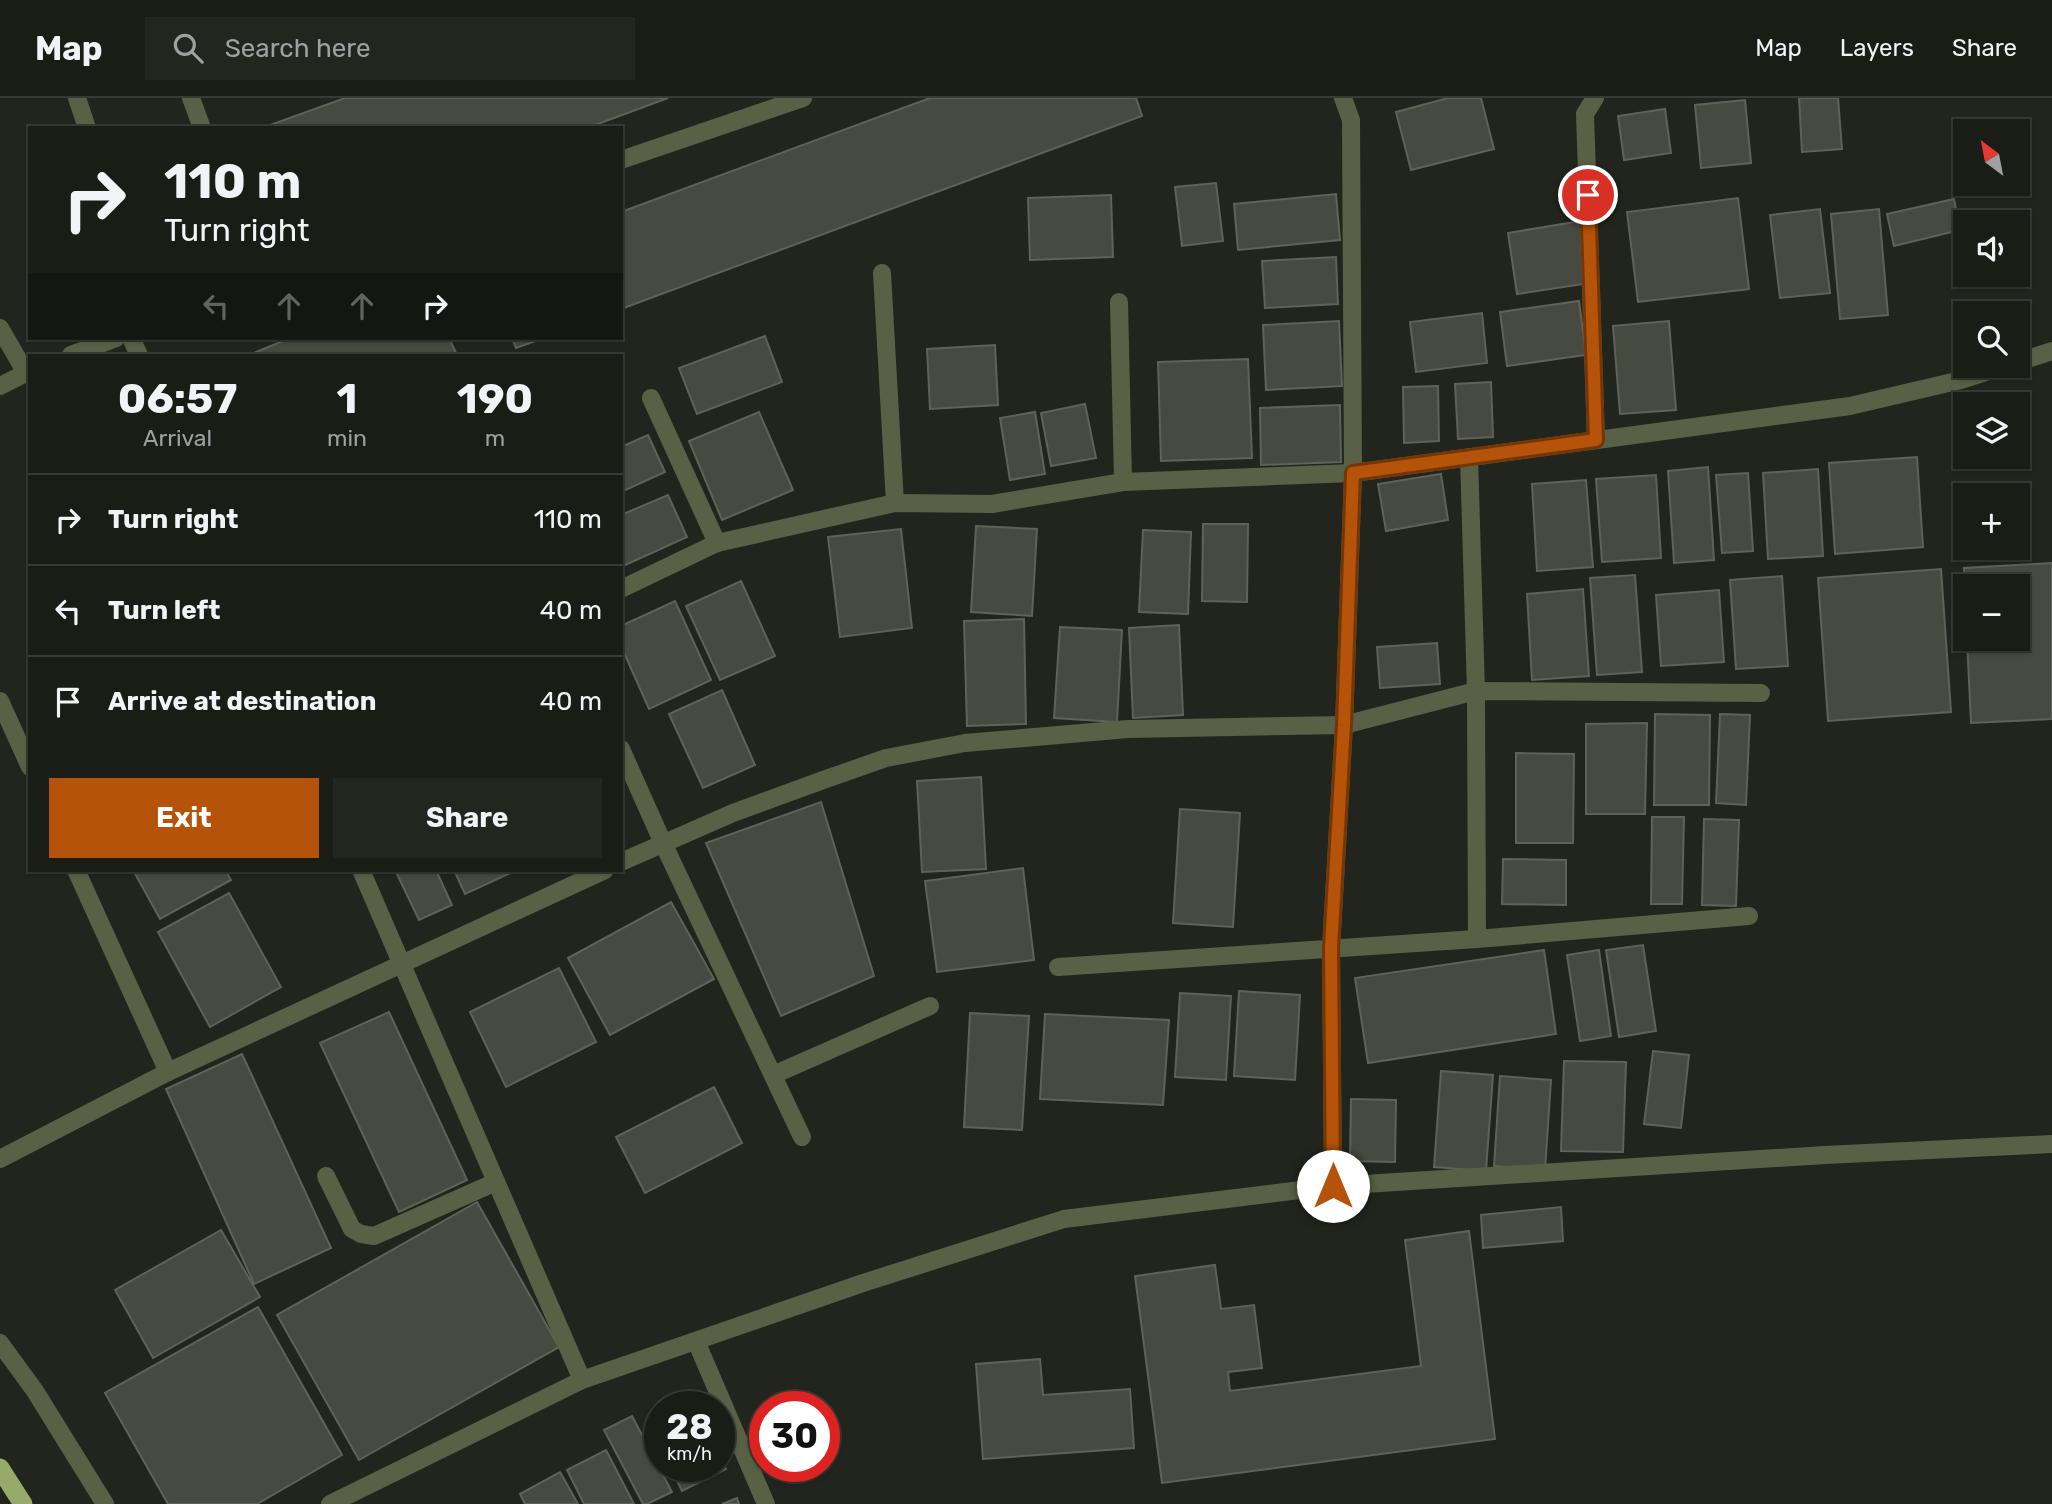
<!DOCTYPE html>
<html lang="en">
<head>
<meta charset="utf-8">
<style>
  body { margin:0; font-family:Rubik,sans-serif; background:#23251f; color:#f1f3f6; height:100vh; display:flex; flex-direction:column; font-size:26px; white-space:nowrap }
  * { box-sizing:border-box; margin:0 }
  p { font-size:23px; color:#9fa1a1 }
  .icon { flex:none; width:38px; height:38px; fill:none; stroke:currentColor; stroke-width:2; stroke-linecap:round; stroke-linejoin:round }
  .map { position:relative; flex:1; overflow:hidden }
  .side { position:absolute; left:28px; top:256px; width:595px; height:518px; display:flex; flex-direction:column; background:#1a1c16; border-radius:0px; box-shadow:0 2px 5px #0004,0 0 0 2px #383a35 }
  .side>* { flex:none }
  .hud { position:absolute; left:28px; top:28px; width:595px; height:214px; border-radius:0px; box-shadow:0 2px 5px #0004,0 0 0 2px #383a35; background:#1a1c16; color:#f1f3f6; overflow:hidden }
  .needle { width:46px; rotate:328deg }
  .tools { position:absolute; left:1953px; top:21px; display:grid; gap:14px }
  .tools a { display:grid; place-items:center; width:77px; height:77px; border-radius:0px; background:#1a1c16; box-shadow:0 2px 5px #0004,0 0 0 2px #383a35; font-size:35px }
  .speed { position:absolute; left:644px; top:1293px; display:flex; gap:14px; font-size:35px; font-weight:700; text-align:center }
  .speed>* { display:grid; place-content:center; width:91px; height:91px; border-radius:50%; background:#1a1c16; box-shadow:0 2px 5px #0004,0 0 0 2px #383a35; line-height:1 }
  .speed small { font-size:18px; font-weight:400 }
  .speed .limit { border:10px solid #d22; background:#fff; color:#111 }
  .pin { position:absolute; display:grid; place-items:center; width:60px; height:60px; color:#fff; margin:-30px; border:4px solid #fff; border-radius:50%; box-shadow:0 2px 7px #0007 }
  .me { position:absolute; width:77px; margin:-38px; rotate:0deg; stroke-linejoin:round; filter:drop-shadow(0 0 5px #0008) }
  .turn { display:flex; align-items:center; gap:24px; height:147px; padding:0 21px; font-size:32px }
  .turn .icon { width:91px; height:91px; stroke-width:2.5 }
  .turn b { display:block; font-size:49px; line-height:60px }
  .lanes { display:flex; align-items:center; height:66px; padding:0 21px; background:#0003; justify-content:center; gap:35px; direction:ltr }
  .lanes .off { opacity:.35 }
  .eta { display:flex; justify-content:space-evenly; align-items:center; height:119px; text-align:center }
  .eta b { font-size:42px; font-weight:700; line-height:49px }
  .action { display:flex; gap:14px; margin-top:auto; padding:14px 21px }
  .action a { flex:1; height:80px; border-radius:0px; background:#b45309; color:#fff; font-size:28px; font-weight:700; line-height:80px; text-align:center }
  .action a+a { background:#23251f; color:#f1f3f6 }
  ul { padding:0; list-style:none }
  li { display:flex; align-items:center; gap:21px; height:91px; padding:0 21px; border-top:2px solid #383a35 }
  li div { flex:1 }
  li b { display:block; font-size:26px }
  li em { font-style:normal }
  header { display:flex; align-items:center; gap:42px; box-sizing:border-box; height:98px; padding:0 35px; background:#1a1c16; border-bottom:2px solid #383a35 }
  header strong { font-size:33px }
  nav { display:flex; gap:38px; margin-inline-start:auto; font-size:24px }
  .search { width:490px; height:63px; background:#23251f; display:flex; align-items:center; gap:18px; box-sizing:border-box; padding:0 24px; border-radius:0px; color:#9fa1a1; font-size:26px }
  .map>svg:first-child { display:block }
  .building { fill:#474a41; stroke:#5f6259; stroke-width:2 }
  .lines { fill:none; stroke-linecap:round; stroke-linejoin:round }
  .service { stroke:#586145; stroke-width:18 }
  .minor { stroke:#586145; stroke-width:18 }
  .trunk { stroke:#96aa69; stroke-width:19 }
  .route-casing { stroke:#753606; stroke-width:18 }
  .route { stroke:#b45309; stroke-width:12 }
</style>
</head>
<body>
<header>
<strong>Map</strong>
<div class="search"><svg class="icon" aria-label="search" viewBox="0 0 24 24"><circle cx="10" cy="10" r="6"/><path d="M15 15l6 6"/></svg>Search here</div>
<nav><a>Map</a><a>Layers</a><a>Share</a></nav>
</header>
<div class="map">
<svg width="2052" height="1406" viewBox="0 0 2052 1406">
  <rect width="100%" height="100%" fill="#22251d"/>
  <g class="building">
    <path d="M 345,0 L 668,0 L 587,30 L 271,30 L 270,27 Z"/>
    <path d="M 930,0 L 1136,0 L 1142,18 L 621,211 L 621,114 Z"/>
    <path d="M 1448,0 L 1481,0 L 1494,51 L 1411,72 L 1396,14 Z"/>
    <path d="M 1799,0 L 1838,0 L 1842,51 L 1802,54 Z"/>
    <path d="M 1745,2 L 1751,65 L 1701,70 L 1695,7 Z"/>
    <path d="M 1665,11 L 1671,55 L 1624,62 L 1618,18 Z"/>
    <path d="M 1216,85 L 1223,143 L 1182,148 L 1175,89 Z"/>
    <path d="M 1336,96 L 1340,142 L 1238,152 L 1234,106 Z"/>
    <path d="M 1111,97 L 1113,159 L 1030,162 L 1028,100 Z"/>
    <path d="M 1738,100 L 1749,191 L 1638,204 L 1627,114 Z"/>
    <path d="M 1954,101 L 1960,132 L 1894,148 L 1887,116 Z"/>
    <path d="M 1820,111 L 1830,195 L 1780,200 L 1770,117 Z"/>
    <path d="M 1879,111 L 1888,217 L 1840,221 L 1831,116 Z"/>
    <path d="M 1581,123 L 1590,185 L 1517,196 L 1508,135 Z"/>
    <path d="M 1336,159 L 1338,206 L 1265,210 L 1262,163 Z"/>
    <path d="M 1579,203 L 1586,257 L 1507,268 L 1500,214 Z"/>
    <path d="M 1482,215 L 1487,265 L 1416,274 L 1410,224 Z"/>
    <path d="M 1339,223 L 1342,288 L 1266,292 L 1263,227 Z"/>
    <path d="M 1669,223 L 1676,312 L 1620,316 L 1613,228 Z"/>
    <path d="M 765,238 L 782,284 L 697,316 L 679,270 Z"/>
    <path d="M 290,240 L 449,240 L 457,257 L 249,257 Z"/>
    <path d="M 512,240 L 544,240 L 516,250 Z"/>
    <path d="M 995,247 L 998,307 L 930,311 L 927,251 Z"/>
    <path d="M 1248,261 L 1252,360 L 1161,363 L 1158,264 Z"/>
    <path d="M 1491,284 L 1493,339 L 1458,341 L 1455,286 Z"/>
    <path d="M 1438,288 L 1439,343 L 1404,345 L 1403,289 Z"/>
    <path d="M 1085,306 L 1096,360 L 1051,368 L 1041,315 Z"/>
    <path d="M 1340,307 L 1341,364 L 1261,367 L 1260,310 Z"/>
    <path d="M 759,314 L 793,392 L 722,422 L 689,343 Z"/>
    <path d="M 1035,314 L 1045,376 L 1010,382 L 1000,320 Z"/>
    <path d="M 648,337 L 665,374 L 621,394 L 621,349 Z"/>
    <path d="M 1917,359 L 1923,449 L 1835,456 L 1829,365 Z"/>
    <path d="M 1708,369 L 1714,462 L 1674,465 L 1668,373 Z"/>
    <path d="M 1818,371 L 1823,458 L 1768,461 L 1763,375 Z"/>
    <path d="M 1748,375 L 1753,453 L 1722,455 L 1716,377 Z"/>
    <path d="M 1441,376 L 1448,422 L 1386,433 L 1378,386 Z"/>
    <path d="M 1656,377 L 1661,460 L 1602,464 L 1596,381 Z"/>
    <path d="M 1586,382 L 1593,469 L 1537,473 L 1532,386 Z"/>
    <path d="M 668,397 L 687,439 L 621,469 L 621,417 Z"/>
    <path d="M 1203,426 L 1248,426 L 1247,504 L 1202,503 Z"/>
    <path d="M 976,428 L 1037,431 L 1032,518 L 971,514 Z"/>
    <path d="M 901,431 L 912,530 L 840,539 L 828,439 Z"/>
    <path d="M 1143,432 L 1191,434 L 1188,516 L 1139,514 Z"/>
    <path d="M 2052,465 L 2052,621 L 1971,625 L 1967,541 L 2018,541 L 2018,488 L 1965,488 L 1965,493 L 1964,470 Z"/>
    <path d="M 1941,471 L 1951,614 L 1828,623 L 1818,480 Z"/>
    <path d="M 1635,477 L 1642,574 L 1597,577 L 1590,480 Z"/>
    <path d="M 1782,478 L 1788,568 L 1736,571 L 1730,482 Z"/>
    <path d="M 741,483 L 775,558 L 720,582 L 686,508 Z"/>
    <path d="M 1583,491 L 1589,578 L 1532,582 L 1527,496 Z"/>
    <path d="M 1719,492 L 1724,564 L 1661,568 L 1656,497 Z"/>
    <path d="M 675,503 L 711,582 L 649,611 L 621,548 L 621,528 Z"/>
    <path d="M 1024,521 L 1026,626 L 967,628 L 964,523 Z"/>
    <path d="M 1179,527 L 1183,617 L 1133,620 L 1129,530 Z"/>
    <path d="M 1060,529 L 1122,532 L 1117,624 L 1054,620 Z"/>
    <path d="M 1437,545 L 1440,586 L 1380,590 L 1377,549 Z"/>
    <path d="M 722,592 L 755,667 L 703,690 L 669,616 Z"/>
    <path d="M 1655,616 L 1710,617 L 1709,707 L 1654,707 Z"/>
    <path d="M 1720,616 L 1750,617 L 1746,707 L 1716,705 Z"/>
    <path d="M 1647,625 L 1645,716 L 1586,716 L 1586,626 Z"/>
    <path d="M 1516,655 L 1574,656 L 1573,745 L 1516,745 Z"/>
    <path d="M 981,679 L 986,771 L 922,774 L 917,683 Z"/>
    <path d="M 821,704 L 874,878 L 781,918 L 706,745 Z"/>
    <path d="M 1180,711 L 1240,715 L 1233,829 L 1173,825 Z"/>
    <path d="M 1652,719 L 1684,719 L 1682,806 L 1651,806 Z"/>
    <path d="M 1704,721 L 1739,722 L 1736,808 L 1702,807 Z"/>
    <path d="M 1503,761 L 1566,762 L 1566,807 L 1502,806 Z"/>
    <path d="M 1023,770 L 1034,862 L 937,874 L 925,783 Z"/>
    <path d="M 133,772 L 225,772 L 231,782 L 160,821 Z"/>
    <path d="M 395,772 L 436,772 L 452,807 L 419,822 Z"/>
    <path d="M 454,772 L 517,772 L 465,796 Z"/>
    <path d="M 229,795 L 281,889 L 210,929 L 158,834 Z"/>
    <path d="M 671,804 L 714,881 L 610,937 L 568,860 Z"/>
    <path d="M 1643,847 L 1656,933 L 1619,939 L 1606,852 Z"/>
    <path d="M 1544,852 L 1556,936 L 1368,965 L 1355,880 Z"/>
    <path d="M 1599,852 L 1611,938 L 1580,943 L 1567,857 Z"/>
    <path d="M 559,870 L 596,944 L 506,989 L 470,914 Z"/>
    <path d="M 1239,893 L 1300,897 L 1295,982 L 1234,978 Z"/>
    <path d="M 1180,895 L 1231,898 L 1226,982 L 1175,979 Z"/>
    <path d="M 389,914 L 467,1082 L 399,1114 L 320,945 Z"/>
    <path d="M 970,915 L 1029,918 L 1022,1032 L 964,1029 Z"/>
    <path d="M 1045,916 L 1169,922 L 1163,1007 L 1040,1001 Z"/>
    <path d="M 1653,953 L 1689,957 L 1681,1030 L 1644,1026 Z"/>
    <path d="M 242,956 L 331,1150 L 254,1186 L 166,991 Z"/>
    <path d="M 1564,963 L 1626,964 L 1623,1054 L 1561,1053 Z"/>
    <path d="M 1441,973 L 1493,977 L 1486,1073 L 1434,1069 Z"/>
    <path d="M 1500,978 L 1551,982 L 1545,1072 L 1494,1068 Z"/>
    <path d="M 714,989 L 742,1045 L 645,1095 L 616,1039 Z"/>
    <path d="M 1351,1001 L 1396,1002 L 1395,1064 L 1350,1063 Z"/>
    <path d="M 477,1104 L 559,1249 L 359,1362 L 277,1217 Z"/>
    <path d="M 1561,1109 L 1563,1143 L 1483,1150 L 1481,1117 Z"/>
    <path d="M 221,1132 L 260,1199 L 153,1260 L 115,1192 Z"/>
    <path d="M 1469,1133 L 1495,1341 L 1162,1385 L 1135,1178 L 1215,1167 L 1221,1211 L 1254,1207 L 1262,1270 L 1228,1274 L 1230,1293 L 1421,1268 L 1405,1142 Z"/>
    <path d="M 258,1209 L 342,1357 L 257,1406 L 168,1406 L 105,1295 Z"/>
    <path d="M 1040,1261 L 1043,1297 L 1130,1291 L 1134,1350 L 983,1361 L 976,1266 Z"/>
    <path d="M 693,1302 L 696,1309 L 679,1309 Z"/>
    <path d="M 632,1318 L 672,1394 L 647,1406 L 643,1406 L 604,1332 Z"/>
    <path d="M 660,1319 L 660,1348 L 648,1324 Z"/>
    <path d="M 606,1352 L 634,1406 L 584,1406 L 567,1372 Z"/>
    <path d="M 719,1357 L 726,1371 L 682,1393 L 670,1368 L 719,1368 Z"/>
    <path d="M 560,1374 L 578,1406 L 525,1406 L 520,1396 Z"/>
    <path d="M 737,1400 L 739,1406 L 722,1406 Z"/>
  </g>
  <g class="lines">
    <g class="service">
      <path d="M 191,0 L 202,30"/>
      <path d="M 621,62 L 803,0"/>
      <path d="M 0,230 L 26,275"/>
    </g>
    <g class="minor">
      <path d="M 77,0 L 87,30"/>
      <path d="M 1595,0 L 1585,16 L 1596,342"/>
      <path d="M 882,175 L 895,405"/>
      <path d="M 1119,204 L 1123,384"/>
      <path d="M 131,240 L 139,257"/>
      <path d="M 71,257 L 116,240"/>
      <path d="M 2018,264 L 2052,253"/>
      <path d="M 0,288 L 30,273"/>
      <path d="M 651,300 L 717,445"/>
      <path d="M 1469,359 L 1476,593 L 1477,841 L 1749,818"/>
      <path d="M 621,491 L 717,445 L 895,405 L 992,406 L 1123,384 L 1353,375 L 1850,308 L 1961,282 L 2005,268"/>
      <path d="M 0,603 L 30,669"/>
      <path d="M 621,651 L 663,745 L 802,1039"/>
      <path d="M 621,764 L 733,715 L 826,681 L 886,660 L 965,645 L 1128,631 L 1344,627 L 1476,593 L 1761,595"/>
      <path d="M 76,772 L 168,974"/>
      <path d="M 361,772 L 582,1282"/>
      <path d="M 1058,869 L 1477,841"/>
      <path d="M 773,977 L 930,908"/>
      <path d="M 0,1061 L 168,974 L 605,772"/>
      <path d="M 326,1078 L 352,1131 L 361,1136 L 374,1138 L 496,1084"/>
      <path d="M 1333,1088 L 1331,850 L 1344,627 L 1353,375 L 1351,22 L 1343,0"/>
      <path d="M 696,1243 L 766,1406"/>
      <path d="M 0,1245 L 35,1293 L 105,1406"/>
      <path d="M 330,1406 L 582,1282 L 863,1185 L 1064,1121 L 1333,1088 L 1825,1057 L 2052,1046"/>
    </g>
    <path class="trunk" d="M 0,1370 L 23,1406"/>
  </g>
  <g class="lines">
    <g class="route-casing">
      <path id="route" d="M 1333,1088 L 1331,850 L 1344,627 L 1353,375 L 1596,342 L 1588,97"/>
    </g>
    <use href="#route" class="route"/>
  </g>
</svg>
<div class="tools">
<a><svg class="needle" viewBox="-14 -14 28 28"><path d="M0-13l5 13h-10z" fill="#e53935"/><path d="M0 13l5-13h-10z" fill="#9fa1a1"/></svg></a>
<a><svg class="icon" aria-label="sound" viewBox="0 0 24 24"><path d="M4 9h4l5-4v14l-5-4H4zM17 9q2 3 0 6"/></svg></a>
<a><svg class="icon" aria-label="search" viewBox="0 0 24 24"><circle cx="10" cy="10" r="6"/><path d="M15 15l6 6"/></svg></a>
<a><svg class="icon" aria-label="layers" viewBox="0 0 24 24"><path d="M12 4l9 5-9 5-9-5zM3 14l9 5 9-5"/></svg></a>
<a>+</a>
<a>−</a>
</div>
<div class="speed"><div>28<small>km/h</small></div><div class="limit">30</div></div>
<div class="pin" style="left:1588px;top:97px;background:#d93025"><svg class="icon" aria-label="arrive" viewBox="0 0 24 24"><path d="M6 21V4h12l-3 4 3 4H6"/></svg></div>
<svg class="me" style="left:1333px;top:1088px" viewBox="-20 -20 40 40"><circle r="19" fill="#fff"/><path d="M0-13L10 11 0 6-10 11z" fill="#b45309"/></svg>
<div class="hud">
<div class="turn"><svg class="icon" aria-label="right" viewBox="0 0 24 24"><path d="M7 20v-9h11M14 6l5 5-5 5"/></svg><div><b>110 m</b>Turn right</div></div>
<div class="lanes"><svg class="icon off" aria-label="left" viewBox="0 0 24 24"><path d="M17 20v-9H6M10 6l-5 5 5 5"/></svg><svg class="icon off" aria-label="ahead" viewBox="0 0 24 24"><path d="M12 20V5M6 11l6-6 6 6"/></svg><svg class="icon off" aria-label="ahead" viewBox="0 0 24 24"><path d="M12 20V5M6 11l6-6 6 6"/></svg><svg class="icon" aria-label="right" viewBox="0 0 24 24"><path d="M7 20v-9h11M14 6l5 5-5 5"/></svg></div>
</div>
<section class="side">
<div class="eta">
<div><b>06:57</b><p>Arrival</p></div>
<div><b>1</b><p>min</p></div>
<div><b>190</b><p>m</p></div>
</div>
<ul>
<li><svg class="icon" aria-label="right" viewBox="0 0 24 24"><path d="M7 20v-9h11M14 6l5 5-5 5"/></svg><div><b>Turn right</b></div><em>110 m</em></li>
<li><svg class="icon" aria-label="left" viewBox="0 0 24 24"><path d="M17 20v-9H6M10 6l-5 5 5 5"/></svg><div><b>Turn left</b></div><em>40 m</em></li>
<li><svg class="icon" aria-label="arrive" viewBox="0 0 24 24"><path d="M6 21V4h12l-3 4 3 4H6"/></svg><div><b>Arrive at destination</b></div><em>40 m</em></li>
</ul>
<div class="action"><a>Exit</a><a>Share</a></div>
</section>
</div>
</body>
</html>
